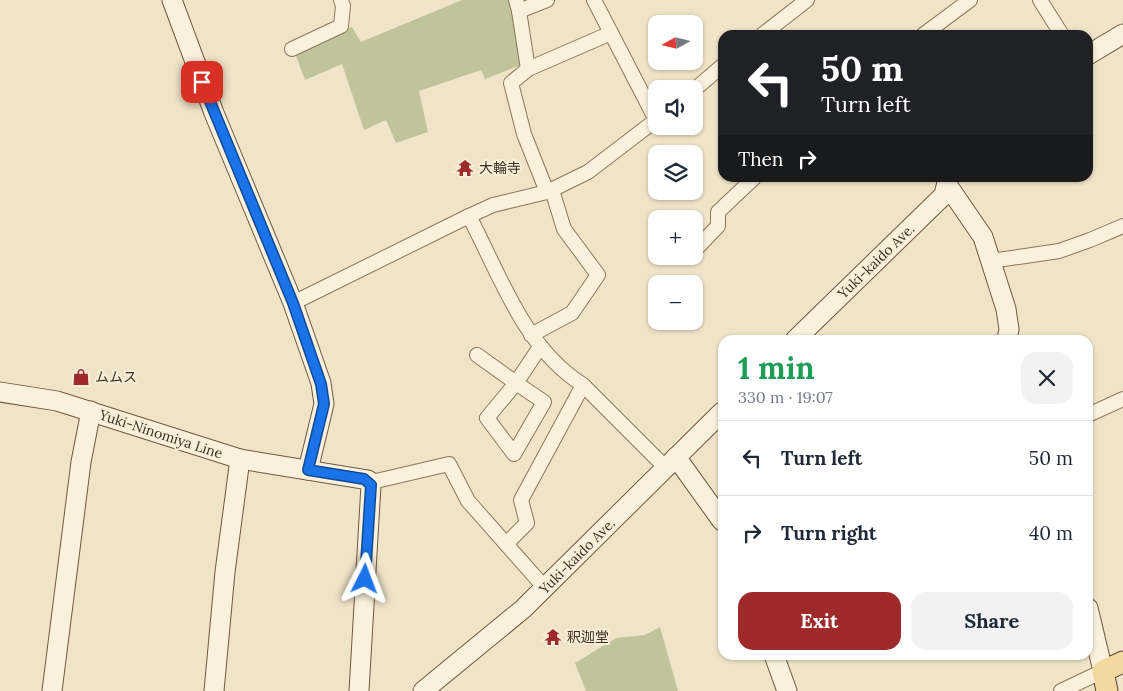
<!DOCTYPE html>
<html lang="en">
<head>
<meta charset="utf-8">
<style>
  body { margin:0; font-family:Lora,"Noto Sans JP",serif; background:#f2f2f3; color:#1f2937; height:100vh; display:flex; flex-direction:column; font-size:19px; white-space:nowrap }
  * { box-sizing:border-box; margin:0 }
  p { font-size:16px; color:#747a83 }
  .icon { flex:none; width:28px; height:28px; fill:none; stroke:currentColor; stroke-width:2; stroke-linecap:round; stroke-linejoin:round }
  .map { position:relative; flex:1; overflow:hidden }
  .side { position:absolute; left:718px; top:335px; width:375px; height:325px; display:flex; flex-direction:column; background:#fff; border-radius:15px; box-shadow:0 1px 4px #0004 }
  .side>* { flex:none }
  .banner { position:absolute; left:718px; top:30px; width:375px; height:152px; border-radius:15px; box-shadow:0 1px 4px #0004; background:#202124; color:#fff; overflow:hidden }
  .needle { width:32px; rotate:262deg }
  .buttons { position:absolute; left:648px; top:15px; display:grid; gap:10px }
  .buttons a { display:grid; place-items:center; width:55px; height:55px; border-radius:10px; background:#fff; box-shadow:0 1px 4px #0004; font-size:25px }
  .pin { position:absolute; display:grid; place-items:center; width:42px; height:42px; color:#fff; margin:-21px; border-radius:10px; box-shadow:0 2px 8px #0006 }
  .me { position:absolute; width:55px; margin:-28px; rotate:3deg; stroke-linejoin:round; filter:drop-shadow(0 0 4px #0008) }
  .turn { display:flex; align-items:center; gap:18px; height:105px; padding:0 20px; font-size:22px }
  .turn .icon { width:65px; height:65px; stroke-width:2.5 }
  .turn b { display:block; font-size:35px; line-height:42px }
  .then { display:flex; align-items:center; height:48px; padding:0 20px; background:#0003; gap:10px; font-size:19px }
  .round { display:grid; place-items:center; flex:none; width:52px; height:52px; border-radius:15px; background:#f2f2f3 }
  .summary { display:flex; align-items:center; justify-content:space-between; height:85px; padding:0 20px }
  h1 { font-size:30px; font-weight:800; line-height:38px; color:#1e9e55 }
  .button { display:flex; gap:10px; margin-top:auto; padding:10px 20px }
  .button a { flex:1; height:58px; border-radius:15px; background:#9e2a2b; color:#fff; font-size:20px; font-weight:800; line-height:58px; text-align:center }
  .button a+a { background:#f2f2f3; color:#1f2937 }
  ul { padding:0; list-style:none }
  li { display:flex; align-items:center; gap:15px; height:75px; padding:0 20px; border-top:1px solid #e0e1e3 }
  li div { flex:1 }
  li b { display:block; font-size:19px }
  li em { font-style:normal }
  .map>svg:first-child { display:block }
  .cemetery { fill:#bfc49a }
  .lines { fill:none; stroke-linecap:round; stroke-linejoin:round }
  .street-casing { stroke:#8d765c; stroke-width:16 }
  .secondary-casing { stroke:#6f573f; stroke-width:21 }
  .primary-casing { stroke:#5b4430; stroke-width:23 }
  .street { stroke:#faf1dc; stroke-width:14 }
  .secondary { stroke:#faf1dc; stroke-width:19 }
  .primary { stroke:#f3d9a0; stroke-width:21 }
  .route-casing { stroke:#114b97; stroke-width:12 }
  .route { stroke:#1a73e8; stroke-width:9 }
  .labels { text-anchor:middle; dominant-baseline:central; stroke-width:4; stroke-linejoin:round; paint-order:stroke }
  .poi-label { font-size:14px; fill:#3d2e20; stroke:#f7eed8; text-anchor:start }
  .street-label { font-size:14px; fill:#3d2e20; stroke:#f7eed8 }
</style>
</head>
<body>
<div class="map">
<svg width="1123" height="691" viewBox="0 0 1123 691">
  <rect width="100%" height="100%" fill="#f0e4c8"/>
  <g class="cemetery">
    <path d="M 462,0 L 510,0 L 521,65 L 485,79 L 481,70 L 419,91 L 428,132 L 396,143 L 386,120 L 364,130 L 342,64 L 305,80 L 295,53 L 352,27 L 361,42 Z"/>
    <path d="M 660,627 L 678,691 L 586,691 L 575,663 L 616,638 L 645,635 Z"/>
  </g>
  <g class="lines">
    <g class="street-casing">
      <g id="street">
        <path d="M 516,0 L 519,11 L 528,69 L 511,83 L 524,134 L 547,192"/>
        <path d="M 594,0 L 656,120"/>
        <path d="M 1040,0 L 1062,35"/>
        <path d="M 519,11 L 547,0"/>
        <path d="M 762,35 L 807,0"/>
        <path d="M 923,35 L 970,0"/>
        <path d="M 292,49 L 341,26 L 343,6 L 341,0"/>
        <path d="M 528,69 L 611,33"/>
        <path d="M 694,90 L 722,66"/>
        <path d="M 469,216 C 500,275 524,348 583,385 L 666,468"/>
        <path d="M 697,248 L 718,226 L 718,212 L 754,178"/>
        <path d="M 991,261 L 1059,251 L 1090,240 L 1123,226"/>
        <path d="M 293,303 L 469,216 L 493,205 L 547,192 L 588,172 L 656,120"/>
        <path d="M 531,335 L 572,313 L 598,275 L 564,229 L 552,190"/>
        <path d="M 477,355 L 516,383 L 540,347"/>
        <path d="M 516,383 L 544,402 L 514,454 L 487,418 Z"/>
        <path d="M 1088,415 L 1123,399"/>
        <path d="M 368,480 L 376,481 L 449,464 L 468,501 L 545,588"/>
        <path d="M 506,544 L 527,523 L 521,500 L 583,385"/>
        <path d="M 1061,691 L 1103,671"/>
      </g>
    </g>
    <g class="secondary-casing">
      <g id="secondary">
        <path d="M 172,0 L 214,113 L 293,303 L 321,383 L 324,404 L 308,470"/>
        <path d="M 1088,55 L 1123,34"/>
        <path d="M 948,186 L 983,237 L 1006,309 L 1009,329 L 1007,340"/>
        <path d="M 795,340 L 944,195 L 948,178"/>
        <path d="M 0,392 L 57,401 L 240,459 L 368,480 L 371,485 L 359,691"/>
        <path d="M 676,457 L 722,521"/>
        <path d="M 1088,608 L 1103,671"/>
        <path d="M 774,655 L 787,691"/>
        <path d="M 52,691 L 81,462 L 91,411"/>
        <path d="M 214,691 L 225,572 L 240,459"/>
        <path d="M 423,691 L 523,609 L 722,412"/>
      </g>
    </g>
    <g class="primary-casing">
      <path id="primary" d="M 1107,691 L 1103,671 L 1123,662"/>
    </g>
    <use href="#street" class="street"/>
    <use href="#secondary" class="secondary"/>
    <use href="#primary" class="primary"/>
  </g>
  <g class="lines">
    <g class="route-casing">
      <path id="route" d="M 202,82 L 293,303 L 321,384 L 324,404 L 308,470 L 364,479 L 371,485 L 365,579"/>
    </g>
    <use href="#route" class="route"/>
  </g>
  <defs>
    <g id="temple-bare" transform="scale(1.35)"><path d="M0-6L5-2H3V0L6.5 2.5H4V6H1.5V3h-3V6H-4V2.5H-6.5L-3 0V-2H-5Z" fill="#9e2a2b" stroke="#f7eed8" stroke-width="2.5" paint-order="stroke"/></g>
    <g id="shop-bare" transform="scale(1.35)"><path d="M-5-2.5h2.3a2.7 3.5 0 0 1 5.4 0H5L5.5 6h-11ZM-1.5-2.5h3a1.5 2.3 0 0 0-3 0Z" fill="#9e2a2b" stroke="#f7eed8" stroke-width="2.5" paint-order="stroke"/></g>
  </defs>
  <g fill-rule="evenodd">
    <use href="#temple-bare" x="465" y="168"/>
    <use href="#shop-bare" x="81" y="377"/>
    <use href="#temple-bare" x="553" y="637"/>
  </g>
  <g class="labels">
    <g class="poi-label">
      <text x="479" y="168">大輪寺</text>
      <text x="95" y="377">ムムス</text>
      <text x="567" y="637">釈迦堂</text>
    </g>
    <g class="street-label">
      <text transform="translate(876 261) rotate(-44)">Yuki-kaido Ave.</text>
      <text transform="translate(161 434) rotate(18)">Yuki-Ninomiya Line</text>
      <text transform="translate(577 556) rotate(-45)">Yuki-kaido Ave.</text>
    </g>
  </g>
</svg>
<div class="buttons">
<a><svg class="needle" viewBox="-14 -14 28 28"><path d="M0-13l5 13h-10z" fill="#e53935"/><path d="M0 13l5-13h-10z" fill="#747a83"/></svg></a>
<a><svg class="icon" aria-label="sound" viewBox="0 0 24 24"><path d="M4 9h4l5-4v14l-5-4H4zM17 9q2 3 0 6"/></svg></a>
<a><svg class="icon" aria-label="layers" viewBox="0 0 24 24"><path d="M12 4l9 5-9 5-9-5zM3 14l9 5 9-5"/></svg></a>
<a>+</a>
<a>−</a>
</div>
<div class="pin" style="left:202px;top:82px;background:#d93025"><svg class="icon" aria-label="arrive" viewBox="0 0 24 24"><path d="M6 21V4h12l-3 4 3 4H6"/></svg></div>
<svg class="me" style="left:365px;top:579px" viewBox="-20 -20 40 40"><path d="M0-17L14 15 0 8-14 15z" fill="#1a73e8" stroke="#fff" stroke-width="4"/></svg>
<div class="banner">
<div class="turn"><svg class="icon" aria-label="left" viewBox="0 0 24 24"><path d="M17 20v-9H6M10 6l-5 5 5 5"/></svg><div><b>50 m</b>Turn left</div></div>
<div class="then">Then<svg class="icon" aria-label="right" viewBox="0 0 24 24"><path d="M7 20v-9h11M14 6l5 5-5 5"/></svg></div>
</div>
<section class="side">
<div class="summary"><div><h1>1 min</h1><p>330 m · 19:07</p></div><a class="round"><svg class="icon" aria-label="close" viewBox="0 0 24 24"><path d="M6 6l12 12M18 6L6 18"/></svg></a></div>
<ul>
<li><svg class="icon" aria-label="left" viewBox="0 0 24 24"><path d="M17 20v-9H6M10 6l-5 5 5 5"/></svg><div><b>Turn left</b></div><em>50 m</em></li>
<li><svg class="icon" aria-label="right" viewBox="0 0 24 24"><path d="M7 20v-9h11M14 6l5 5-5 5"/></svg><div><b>Turn right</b></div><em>40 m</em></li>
</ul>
<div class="button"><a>Exit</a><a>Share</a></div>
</section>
</div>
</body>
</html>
